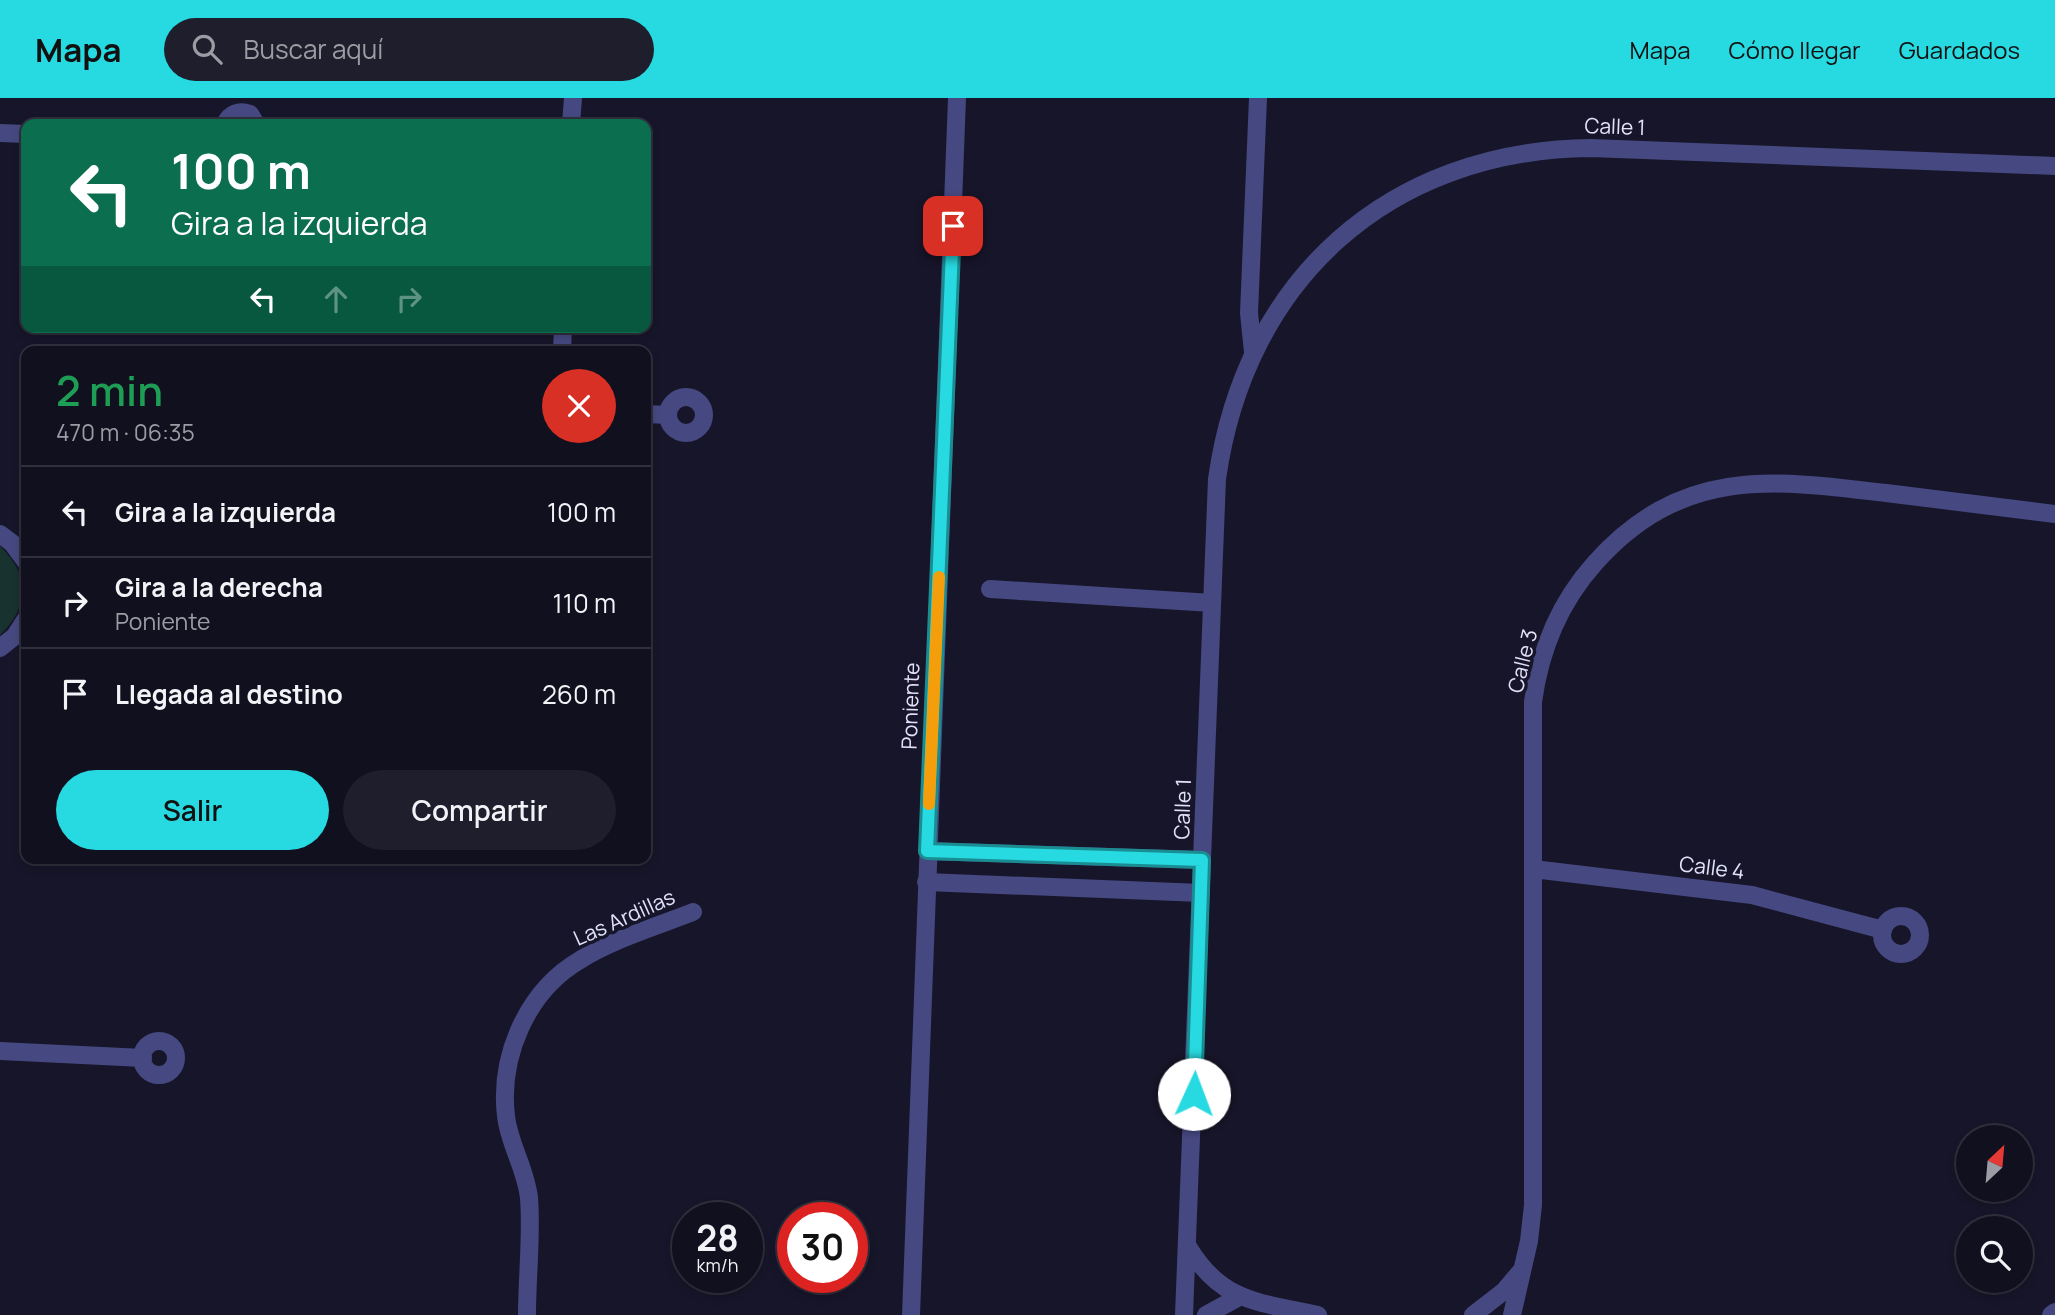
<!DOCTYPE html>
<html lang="es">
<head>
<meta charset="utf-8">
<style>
  body { margin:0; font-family:Manrope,sans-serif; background:#1e1e2c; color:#f1f3f6; height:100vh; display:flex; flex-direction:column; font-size:26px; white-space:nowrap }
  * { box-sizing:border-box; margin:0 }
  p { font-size:23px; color:#9c9da4 }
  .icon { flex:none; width:38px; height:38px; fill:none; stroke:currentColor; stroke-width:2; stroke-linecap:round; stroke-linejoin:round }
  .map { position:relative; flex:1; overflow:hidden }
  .drawer { position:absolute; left:21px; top:248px; width:630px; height:518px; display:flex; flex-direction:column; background:#11101f; border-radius:14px; box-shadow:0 4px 10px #0003,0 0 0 2px #30303d }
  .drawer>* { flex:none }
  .hud { position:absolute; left:21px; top:21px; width:630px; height:214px; border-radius:14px; box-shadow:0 4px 10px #0003,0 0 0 2px #30303d; background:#0b6e4f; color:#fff; overflow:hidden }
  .needle { width:46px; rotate:26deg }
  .fabs { position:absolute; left:1956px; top:1027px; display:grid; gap:14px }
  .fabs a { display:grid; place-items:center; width:77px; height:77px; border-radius:50%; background:#11101f; box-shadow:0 4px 10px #0003,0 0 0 2px #30303d; font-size:35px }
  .speed { position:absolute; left:672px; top:1104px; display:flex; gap:14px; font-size:35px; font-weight:700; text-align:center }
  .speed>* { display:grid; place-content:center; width:91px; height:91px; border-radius:50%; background:#11101f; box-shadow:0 4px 10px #0003,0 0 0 2px #30303d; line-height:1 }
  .speed small { font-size:18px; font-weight:400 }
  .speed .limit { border:10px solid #d22; background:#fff; color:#111 }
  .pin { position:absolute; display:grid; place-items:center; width:60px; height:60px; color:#fff; margin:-30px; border-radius:14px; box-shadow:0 4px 10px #0006 }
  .me { position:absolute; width:77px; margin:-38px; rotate:2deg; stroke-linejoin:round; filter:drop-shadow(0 0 5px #0008) }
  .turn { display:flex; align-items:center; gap:24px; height:147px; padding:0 35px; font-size:32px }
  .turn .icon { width:91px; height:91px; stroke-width:2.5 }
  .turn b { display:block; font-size:49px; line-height:60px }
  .lanes { display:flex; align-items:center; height:66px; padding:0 35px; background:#0003; justify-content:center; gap:35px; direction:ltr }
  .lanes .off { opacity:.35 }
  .round { display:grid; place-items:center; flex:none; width:74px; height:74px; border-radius:37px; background:#1e1e2c }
  .headline { display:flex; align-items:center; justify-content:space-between; height:119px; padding:0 35px }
  h1 { font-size:42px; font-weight:600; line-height:52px; color:#1e9e55 }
  .button { display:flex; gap:14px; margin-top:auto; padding:14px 35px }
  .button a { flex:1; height:80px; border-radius:42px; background:#27d9e0; color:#111; font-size:28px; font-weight:600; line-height:80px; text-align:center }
  .button a+a { background:#1e1e2c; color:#f1f3f6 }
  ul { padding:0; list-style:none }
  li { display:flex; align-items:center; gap:21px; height:91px; padding:0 35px; border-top:2px solid #30303d }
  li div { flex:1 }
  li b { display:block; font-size:26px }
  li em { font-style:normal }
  header { display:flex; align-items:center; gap:42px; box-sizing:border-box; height:98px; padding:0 35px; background:#27d9e0; color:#111 }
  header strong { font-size:33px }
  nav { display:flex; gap:38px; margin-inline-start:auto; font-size:24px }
  .search { width:490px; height:63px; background:#1e1e2c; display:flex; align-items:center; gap:18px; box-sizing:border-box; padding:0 24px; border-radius:38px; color:#9c9da4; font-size:26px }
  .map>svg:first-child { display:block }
  .green { fill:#18322f }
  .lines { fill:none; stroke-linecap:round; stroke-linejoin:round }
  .minor { stroke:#464881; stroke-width:18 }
  .route-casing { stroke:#198d92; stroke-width:18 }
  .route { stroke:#27d9e0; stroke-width:12 }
  .slow { stroke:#f59e0b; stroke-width:12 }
  .labels { text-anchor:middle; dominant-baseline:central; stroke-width:7; stroke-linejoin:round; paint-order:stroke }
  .street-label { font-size:21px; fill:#e2e1fb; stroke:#171529 }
</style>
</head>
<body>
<header>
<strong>Mapa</strong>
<div class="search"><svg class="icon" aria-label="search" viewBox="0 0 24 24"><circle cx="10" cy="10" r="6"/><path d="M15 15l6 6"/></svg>Buscar aquí</div>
<nav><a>Mapa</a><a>Cómo llegar</a><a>Guardados</a></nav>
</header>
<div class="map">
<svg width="2055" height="1217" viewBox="0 0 2055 1217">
  <rect width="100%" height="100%" fill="#171529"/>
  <path class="green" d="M 0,448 C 30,477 30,508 0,537 Z"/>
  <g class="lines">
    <g class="minor">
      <path d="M 225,26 C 230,15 239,12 250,16 L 256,26"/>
      <path d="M 571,26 L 573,0"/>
      <path d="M 0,35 L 26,36"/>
      <path d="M 562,254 L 563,229"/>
      <path d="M 1253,254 L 1249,215 L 1258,0"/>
      <circle cx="686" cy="317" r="18"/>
      <path d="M 646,316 L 668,317"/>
      <path d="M 0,436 L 12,445 L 26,464"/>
      <path d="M 990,491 L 1212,505"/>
      <path d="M 0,550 L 15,538 L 26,521"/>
      <path d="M 927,753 L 1202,762"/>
      <path d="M 1533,771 L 1752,797 L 1883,832"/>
      <path d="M 926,784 L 1201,795"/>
      <circle cx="1901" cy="837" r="19"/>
      <circle cx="159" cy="960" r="17"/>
      <path d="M 0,953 L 143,960"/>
      <path d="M 1187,1147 C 1221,1205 1259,1204 1318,1217"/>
      <path d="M 527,1217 C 527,1178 532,1138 529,1100 C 526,1071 509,1046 506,1018 C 499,958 527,893 580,862 C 614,841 655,829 693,814"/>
      <path d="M 911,1217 L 957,0"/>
      <path d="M 1184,1217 L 1217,381 C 1245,182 1388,52 1591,50 L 2055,68"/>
      <path d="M 1206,1217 L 1239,1199"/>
      <path d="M 1473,1217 L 1504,1193 L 1521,1173"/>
      <path d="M 1512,1217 L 1529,1143 L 1533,1107 L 1533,604 C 1540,552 1560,504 1595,465 C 1681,369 1771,381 1886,395 C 1942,402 1999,409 2055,416"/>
      <path d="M 2051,1217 L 2055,1214"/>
    </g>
  </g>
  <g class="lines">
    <g class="route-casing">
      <path id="route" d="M 953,128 L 927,753 L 1202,762 L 1194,996"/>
    </g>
    <use href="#route" class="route"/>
    <path class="slow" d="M 929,706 L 939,479"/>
  </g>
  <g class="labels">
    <g class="street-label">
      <text transform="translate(1615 28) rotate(2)">Calle 1</text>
      <text transform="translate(1522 563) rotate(-76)">Calle 3</text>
      <text transform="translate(910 608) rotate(-88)">Poniente</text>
      <text transform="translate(1182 711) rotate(-88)">Calle 1</text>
      <text transform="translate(1712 769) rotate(7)">Calle 4</text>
      <text transform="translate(624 819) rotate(-24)">Las Ardillas</text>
    </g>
  </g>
</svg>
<div class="fabs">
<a><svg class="needle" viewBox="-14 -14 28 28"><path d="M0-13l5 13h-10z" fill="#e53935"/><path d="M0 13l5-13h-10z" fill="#9c9da4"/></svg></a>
<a><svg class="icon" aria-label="search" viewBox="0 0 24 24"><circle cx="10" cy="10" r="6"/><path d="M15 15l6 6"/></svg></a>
</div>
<div class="speed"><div>28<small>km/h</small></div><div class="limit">30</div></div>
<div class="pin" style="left:953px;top:128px;background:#d93025"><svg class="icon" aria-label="arrive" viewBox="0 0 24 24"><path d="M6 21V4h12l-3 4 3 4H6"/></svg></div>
<svg class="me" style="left:1194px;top:996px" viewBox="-20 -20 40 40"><circle r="19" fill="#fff"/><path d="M0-13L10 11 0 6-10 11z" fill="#27d9e0"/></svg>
<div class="hud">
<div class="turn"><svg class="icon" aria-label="left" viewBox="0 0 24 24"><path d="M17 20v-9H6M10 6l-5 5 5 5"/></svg><div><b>100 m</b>Gira a la izquierda</div></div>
<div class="lanes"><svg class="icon" aria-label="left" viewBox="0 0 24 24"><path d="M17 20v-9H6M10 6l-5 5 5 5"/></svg><svg class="icon off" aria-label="ahead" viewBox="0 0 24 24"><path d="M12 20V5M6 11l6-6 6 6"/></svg><svg class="icon off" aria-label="right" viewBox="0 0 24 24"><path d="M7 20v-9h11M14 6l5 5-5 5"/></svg></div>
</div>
<section class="drawer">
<div class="headline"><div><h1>2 min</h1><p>470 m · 06:35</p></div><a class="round" style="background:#d93025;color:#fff"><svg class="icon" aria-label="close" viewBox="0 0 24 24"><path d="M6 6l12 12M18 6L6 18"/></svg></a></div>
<ul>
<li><svg class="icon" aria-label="left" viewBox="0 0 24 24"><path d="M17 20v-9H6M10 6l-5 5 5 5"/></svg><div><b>Gira a la izquierda</b></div><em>100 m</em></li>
<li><svg class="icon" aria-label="right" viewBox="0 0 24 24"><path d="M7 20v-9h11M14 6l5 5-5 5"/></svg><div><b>Gira a la derecha</b><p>Poniente</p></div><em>110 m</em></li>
<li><svg class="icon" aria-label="arrive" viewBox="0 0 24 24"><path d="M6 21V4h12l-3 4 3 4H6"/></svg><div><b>Llegada al destino</b></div><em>260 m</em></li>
</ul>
<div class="button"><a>Salir</a><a>Compartir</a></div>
</section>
</div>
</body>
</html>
